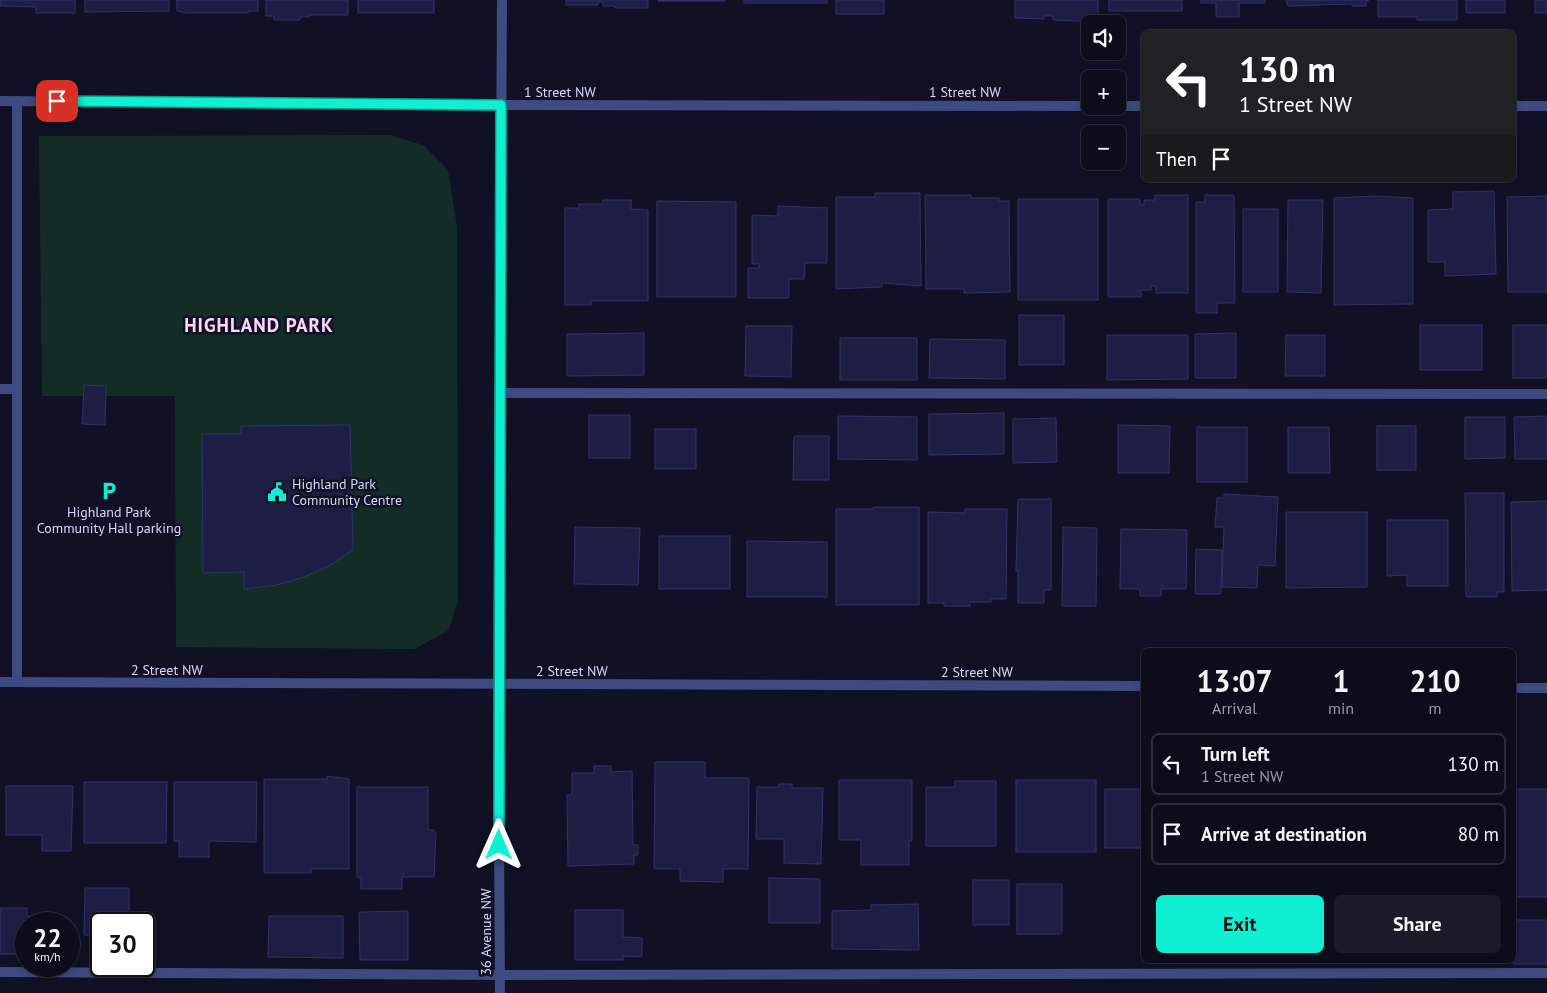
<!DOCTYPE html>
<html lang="en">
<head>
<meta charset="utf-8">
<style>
  body { margin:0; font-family:"PT Sans",sans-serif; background:#1a1b28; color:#f1f3f6; height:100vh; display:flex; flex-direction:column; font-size:19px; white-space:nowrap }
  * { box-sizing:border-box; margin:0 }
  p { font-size:16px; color:#9a9ca3 }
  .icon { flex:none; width:28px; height:28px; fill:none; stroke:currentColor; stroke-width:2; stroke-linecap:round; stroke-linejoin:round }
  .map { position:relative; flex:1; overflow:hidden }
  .side { position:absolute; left:1141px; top:648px; width:375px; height:315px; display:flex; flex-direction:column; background:#0c0d1b; border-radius:8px; box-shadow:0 2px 8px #0003,0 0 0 1px #2c2d3a }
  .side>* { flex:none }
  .guide { position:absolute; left:1141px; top:30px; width:375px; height:152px; border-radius:8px; box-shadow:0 2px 8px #0003,0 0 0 1px #2c2d3a; background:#202124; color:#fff; overflow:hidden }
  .controls { position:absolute; left:1081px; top:15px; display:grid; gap:10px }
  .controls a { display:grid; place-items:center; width:45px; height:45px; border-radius:8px; background:#0c0d1b; box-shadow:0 2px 8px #0003,0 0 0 1px #2c2d3a; font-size:25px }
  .speed { position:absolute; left:15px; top:912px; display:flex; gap:10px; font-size:25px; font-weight:700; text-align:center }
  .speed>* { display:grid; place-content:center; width:65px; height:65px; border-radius:50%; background:#0c0d1b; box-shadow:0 2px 8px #0003,0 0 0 1px #2c2d3a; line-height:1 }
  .speed small { font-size:12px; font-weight:400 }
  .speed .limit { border:2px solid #111; border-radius:8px; background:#fff; color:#111 }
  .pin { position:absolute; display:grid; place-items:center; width:42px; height:42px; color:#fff; margin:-21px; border-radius:10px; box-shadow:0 2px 8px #0006 }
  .me { position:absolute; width:55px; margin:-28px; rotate:0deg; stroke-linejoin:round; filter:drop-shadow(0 0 4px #0008) }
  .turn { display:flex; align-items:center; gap:18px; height:105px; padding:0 15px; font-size:22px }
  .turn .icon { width:65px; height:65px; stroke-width:2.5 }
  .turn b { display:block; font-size:35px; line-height:42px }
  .then { display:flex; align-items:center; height:48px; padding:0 15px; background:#0003; gap:10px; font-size:19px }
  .eta { display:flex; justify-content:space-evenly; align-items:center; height:85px; text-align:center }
  .eta b { font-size:30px; font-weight:700; line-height:35px }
  .action { display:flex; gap:10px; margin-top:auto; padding:10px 15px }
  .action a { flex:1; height:58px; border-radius:8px; background:#0ef0d1; color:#111; font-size:20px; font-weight:700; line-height:58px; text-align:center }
  .action a+a { background:#1a1b28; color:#f1f3f6 }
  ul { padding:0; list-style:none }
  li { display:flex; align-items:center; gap:15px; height:62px; margin:0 10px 8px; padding:0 5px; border:2px solid #2c2d3a; border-radius:8px }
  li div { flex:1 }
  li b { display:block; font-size:19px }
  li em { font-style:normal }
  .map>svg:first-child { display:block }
  .green { fill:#132d26 }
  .building { fill:#1d1e43; stroke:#30326e }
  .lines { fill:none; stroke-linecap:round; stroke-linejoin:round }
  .service { stroke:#3d4b80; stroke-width:10 }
  .minor { stroke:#3d4b80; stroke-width:10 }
  .route-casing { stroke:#099c88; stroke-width:12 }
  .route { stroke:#0ef0d1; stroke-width:9 }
  .labels { text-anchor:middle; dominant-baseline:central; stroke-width:5; stroke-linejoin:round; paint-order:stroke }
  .street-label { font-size:14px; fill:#d5d9fd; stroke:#101124 }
  .poi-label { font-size:14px; fill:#d5d9fd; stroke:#101124; text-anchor:start }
  .district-label { font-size:19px; font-weight:bold; letter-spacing:1px; fill:#fdd7f8; stroke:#101124 }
</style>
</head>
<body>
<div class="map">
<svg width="1547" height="993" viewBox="0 0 1547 993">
  <rect width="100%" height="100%" fill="#101124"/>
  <path class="green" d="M 390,135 L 423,145 L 448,170 L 457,227 L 458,599 L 449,630 L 415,649 L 176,647 L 175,396 L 42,396 L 39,136 Z"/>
  <g class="building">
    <path d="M 0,0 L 75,0 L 75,13 L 36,13 L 36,7 L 0,6 Z"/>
    <path d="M 85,0 L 169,0 L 169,11 L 85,12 Z"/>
    <path d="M 177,0 L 258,0 L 258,11 L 248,11 L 248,13 L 187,13 L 177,11 Z"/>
    <path d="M 266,0 L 348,0 L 348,15 L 309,15 L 309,17 L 300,17 L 300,20 L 274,20 L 274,16 L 266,16 Z"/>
    <rect x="358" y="0" width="76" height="13"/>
    <path d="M 566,0 L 648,0 L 648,8 L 615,8 L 615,6 L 603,6 L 603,2 L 598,2 L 598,5 L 566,5 Z"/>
    <rect x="658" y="0" width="67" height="1"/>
    <rect x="744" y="0" width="83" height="3"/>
    <rect x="836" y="0" width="48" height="14"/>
    <path d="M 1015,0 L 1098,0 L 1098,22 L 1053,20 L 1053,16 L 1044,16 L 1044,19 L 1015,18 Z"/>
    <rect x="1109" y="0" width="73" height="11"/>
    <path d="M 1201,0 L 1265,0 L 1265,3 L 1239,3 L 1239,17 L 1216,17 L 1216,3 L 1201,3 Z"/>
    <path d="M 1286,0 L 1369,0 L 1366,1 L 1366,6 L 1352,6 L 1352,4 L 1288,6 Z"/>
    <path d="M 1378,0 L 1457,0 L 1457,20 L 1417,20 L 1417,17 L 1378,17 Z"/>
    <rect x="1466" y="0" width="39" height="13"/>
    <rect x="1535" y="0" width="12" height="13"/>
    <path d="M 1494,191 L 1496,274 L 1445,276 L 1445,262 L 1428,262 L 1428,210 L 1453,209 L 1453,192 Z"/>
    <path d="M 875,193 L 920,193 L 921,286 L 882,283 L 882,287 L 836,289 L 836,197 L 875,197 Z"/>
    <path d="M 925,195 L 971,195 L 971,198 L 999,198 L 999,201 L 1009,201 L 1010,292 L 964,293 L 964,289 L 926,289 Z"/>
    <path d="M 1155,195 L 1188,195 L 1188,293 L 1156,293 L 1156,286 L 1151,286 L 1151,290 L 1141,290 L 1141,297 L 1108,297 L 1108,199 L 1140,199 L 1140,205 L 1144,205 L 1144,200 L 1155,200 Z"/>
    <path d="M 1205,195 L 1234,195 L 1235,303 L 1217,303 L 1217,313 L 1196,313 L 1196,202 L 1205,202 Z"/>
    <path d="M 1373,196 L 1413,198 L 1413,304 L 1334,305 L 1334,198 Z"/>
    <path d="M 1547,196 L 1547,292 L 1508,292 L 1507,197 Z"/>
    <rect x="1018" y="199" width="80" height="101"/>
    <path d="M 603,200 L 631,200 L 631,209 L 648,210 L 648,301 L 591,301 L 591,305 L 565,305 L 565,208 L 579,208 L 579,204 L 603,204 Z"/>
    <path d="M 1288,200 L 1323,200 L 1321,293 L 1287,292 Z"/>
    <path d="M 657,201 L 736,202 L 736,297 L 657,297 Z"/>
    <path d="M 778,206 L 827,208 L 827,263 L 805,263 L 804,279 L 789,279 L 789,298 L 748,298 L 748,268 L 759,268 L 759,264 L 752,264 L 752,215 L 778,216 Z"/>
    <rect x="1243" y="209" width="35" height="83"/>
    <rect x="1019" y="315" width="45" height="50"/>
    <rect x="1420" y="325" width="62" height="45"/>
    <rect x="1513" y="325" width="34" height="53"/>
    <path d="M 746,326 L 792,326 L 791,377 L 745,376 Z"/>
    <path d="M 644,333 L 644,375 L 567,376 L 567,334 Z"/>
    <path d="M 1236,333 L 1236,378 L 1195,378 L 1195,334 Z"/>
    <path d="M 1107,335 L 1188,335 L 1188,379 L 1107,380 Z"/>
    <path d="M 1286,335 L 1325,335 L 1325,376 L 1285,376 Z"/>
    <rect x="840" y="338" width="77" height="42"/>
    <path d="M 930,339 L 1005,340 L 1005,379 L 929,378 Z"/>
    <path d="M 84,385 L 106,386 L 105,425 L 82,424 Z"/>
    <path d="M 1004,413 L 1004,454 L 929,455 L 929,414 Z"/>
    <rect x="589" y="415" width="41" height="43"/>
    <path d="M 838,416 L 917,417 L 917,460 L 838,459 Z"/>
    <path d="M 1547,416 L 1547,459 L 1515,459 L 1514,417 Z"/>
    <path d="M 1465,417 L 1505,417 L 1505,458 L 1465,459 Z"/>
    <path d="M 1056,418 L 1057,462 L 1013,463 L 1013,419 Z"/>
    <path d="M 350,425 L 353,550 L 329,566 L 304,577 L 277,585 L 244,589 L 244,572 L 203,573 L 202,434 L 241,434 L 241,426 Z"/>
    <path d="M 1118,425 L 1170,426 L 1169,473 L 1118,473 Z"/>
    <rect x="1377" y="426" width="39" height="44"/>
    <rect x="1197" y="427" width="50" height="55"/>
    <path d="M 1288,427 L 1329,427 L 1330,473 L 1288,473 Z"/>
    <rect x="655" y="429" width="41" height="40"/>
    <path d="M 794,436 L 829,436 L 829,480 L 793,480 Z"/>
    <path d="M 1465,493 L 1504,493 L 1504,592 L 1497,592 L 1497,597 L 1466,597 Z"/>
    <path d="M 1224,494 L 1278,497 L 1275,566 L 1258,565 L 1257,588 L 1222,587 L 1224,527 L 1215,527 L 1217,498 L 1224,498 Z"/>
    <path d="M 1018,499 L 1051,499 L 1051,590 L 1044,590 L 1044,603 L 1018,603 L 1018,571 L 1016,571 Z"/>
    <path d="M 1547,501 L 1547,590 L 1512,591 L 1511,502 Z"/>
    <path d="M 873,507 L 919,507 L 919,605 L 836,605 L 836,509 L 873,509 Z"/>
    <path d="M 965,509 L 1007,509 L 1006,599 L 991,599 L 991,602 L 970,602 L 970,606 L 944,606 L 944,603 L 928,603 L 928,512 L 965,513 Z"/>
    <path d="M 1286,512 L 1367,512 L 1367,587 L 1286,588 Z"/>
    <path d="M 1387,520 L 1448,520 L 1448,586 L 1407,586 L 1407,575 L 1387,576 Z"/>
    <path d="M 575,527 L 640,528 L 638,585 L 574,584 Z"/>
    <path d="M 1063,527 L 1097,528 L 1096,606 L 1062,606 Z"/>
    <path d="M 1121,529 L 1187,530 L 1186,589 L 1161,589 L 1161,596 L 1140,596 L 1140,589 L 1120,589 Z"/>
    <rect x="659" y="536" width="71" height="53"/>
    <path d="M 747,541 L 827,542 L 827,597 L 747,597 Z"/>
    <path d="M 1196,549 L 1222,550 L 1221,594 L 1195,594 Z"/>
    <path d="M 655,762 L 705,762 L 705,778 L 749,778 L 748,869 L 723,869 L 723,882 L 680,881 L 680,869 L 654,869 Z"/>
    <path d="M 594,766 L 611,766 L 611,772 L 632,771 L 633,845 L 638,845 L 638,855 L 634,855 L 634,864 L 568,866 L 567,795 L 572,795 L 572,773 L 594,773 Z"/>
    <path d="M 327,776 L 349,779 L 349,869 L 311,869 L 311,873 L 264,873 L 264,779 L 327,779 Z"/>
    <path d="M 839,780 L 912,780 L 912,841 L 909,841 L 909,865 L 861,865 L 861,840 L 839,840 Z"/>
    <rect x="1016" y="780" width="80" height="72"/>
    <path d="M 955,781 L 996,781 L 996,846 L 926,846 L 926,787 L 955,787 Z"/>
    <path d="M 84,782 L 167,782 L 166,843 L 84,843 Z"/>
    <path d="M 174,782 L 257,782 L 256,842 L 209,841 L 209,857 L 179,857 L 179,841 L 174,841 Z"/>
    <path d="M 779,784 L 792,784 L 792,788 L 823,788 L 821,864 L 784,863 L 784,839 L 756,839 L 757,787 L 779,787 Z"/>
    <path d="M 6,786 L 73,786 L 71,851 L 42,851 L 42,835 L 6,835 Z"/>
    <path d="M 357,787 L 428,787 L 428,830 L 434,830 L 436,833 L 434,877 L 402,877 L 402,889 L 361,889 L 361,877 L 357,877 Z"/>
    <rect x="1105" y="789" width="39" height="59"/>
    <rect x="1514" y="789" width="33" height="108"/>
    <path d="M 769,878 L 820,879 L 820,923 L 769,923 Z"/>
    <rect x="973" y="880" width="36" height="45"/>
    <rect x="1017" y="884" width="45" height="50"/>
    <path d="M 85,888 L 129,888 L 129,924 L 101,924 L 101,936 L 84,935 Z"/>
    <path d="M 918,904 L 919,950 L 832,949 L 832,911 L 871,910 L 871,905 Z"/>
    <path d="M 0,908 L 27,908 L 27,916 L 46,916 L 46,924 L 26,924 L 26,954 L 0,954 Z"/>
    <path d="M 575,910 L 623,910 L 623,937 L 642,938 L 642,957 L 623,956 L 623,960 L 575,960 Z"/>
    <path d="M 408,911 L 408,960 L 360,960 L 359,912 Z"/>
    <path d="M 269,916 L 343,916 L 343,958 L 268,957 Z"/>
    <path d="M 1514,920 L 1547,920 L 1547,964 L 1513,964 Z"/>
  </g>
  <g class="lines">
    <g class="service">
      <path d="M 17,101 L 17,682"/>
      <path d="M 0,389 L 17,389"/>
      <path d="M 500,393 L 1547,394"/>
      <path d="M 0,972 L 500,975 L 1547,973"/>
    </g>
    <g class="minor">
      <path d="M 0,101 L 501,105 L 1090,106"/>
      <path d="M 1118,106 L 1144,106"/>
      <path d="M 1514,106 L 1547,106"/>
      <path d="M 0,682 L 1144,686"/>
      <path d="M 1514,688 L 1547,688"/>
      <path d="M 500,993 L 498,684 L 502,0"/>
    </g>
  </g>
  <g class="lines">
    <g class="route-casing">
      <path id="route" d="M 57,101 L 501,105 L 499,845"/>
    </g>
    <use href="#route" class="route"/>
  </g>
  <defs>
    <g id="parking-bare" transform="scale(1.5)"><path d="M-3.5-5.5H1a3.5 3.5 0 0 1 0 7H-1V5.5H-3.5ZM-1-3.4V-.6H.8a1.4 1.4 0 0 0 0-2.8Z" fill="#0ef0d1" stroke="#101124" stroke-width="2.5" paint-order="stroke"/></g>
    <g id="civic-bare" transform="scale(1.5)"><path d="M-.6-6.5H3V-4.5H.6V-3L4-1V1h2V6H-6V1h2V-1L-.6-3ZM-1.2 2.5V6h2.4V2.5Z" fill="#0ef0d1" stroke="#101124" stroke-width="2.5" paint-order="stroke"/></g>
  </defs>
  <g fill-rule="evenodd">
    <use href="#parking-bare" x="109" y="491"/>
    <use href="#civic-bare" x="277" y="492"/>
  </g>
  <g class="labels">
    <g class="street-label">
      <text x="560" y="92">1 Street NW</text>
      <text x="965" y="92">1 Street NW</text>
      <text x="167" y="670">2 Street NW</text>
      <text x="572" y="671">2 Street NW</text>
      <text x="977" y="672">2 Street NW</text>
      <text transform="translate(486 932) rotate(-90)">36 Avenue NW</text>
    </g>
    <g class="poi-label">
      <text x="292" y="484">Highland Park<tspan x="292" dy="16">Community Centre</tspan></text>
      <text x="109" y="512" text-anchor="middle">Highland Park<tspan x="109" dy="16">Community Hall parking</tspan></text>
    </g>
    <g class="district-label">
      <text x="259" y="325">HIGHLAND PARK</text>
    </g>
  </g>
</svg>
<div class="controls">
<a><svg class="icon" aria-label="sound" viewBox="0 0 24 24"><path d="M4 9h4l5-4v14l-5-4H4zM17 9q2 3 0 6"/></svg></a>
<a>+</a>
<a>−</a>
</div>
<div class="speed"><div>22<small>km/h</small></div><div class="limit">30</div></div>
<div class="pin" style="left:57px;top:101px;background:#d93025"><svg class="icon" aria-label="arrive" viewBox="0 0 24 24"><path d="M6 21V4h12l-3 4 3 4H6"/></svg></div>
<svg class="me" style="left:499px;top:845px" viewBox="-20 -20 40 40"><path d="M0-17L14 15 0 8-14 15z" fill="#0ef0d1" stroke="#fff" stroke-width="4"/></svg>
<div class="guide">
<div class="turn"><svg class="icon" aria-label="left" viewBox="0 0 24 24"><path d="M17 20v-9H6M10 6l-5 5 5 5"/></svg><div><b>130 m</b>1 Street NW</div></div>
<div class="then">Then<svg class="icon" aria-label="arrive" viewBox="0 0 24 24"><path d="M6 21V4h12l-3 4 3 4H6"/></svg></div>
</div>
<section class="side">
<div class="eta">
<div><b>13:07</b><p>Arrival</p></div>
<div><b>1</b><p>min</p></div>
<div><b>210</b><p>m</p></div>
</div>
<ul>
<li><svg class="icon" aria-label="left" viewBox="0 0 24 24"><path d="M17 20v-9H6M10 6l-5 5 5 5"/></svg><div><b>Turn left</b><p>1 Street NW</p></div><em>130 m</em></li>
<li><svg class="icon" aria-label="arrive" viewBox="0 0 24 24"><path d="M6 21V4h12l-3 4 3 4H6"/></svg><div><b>Arrive at destination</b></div><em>80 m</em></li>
</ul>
<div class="action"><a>Exit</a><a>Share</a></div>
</section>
</div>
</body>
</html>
